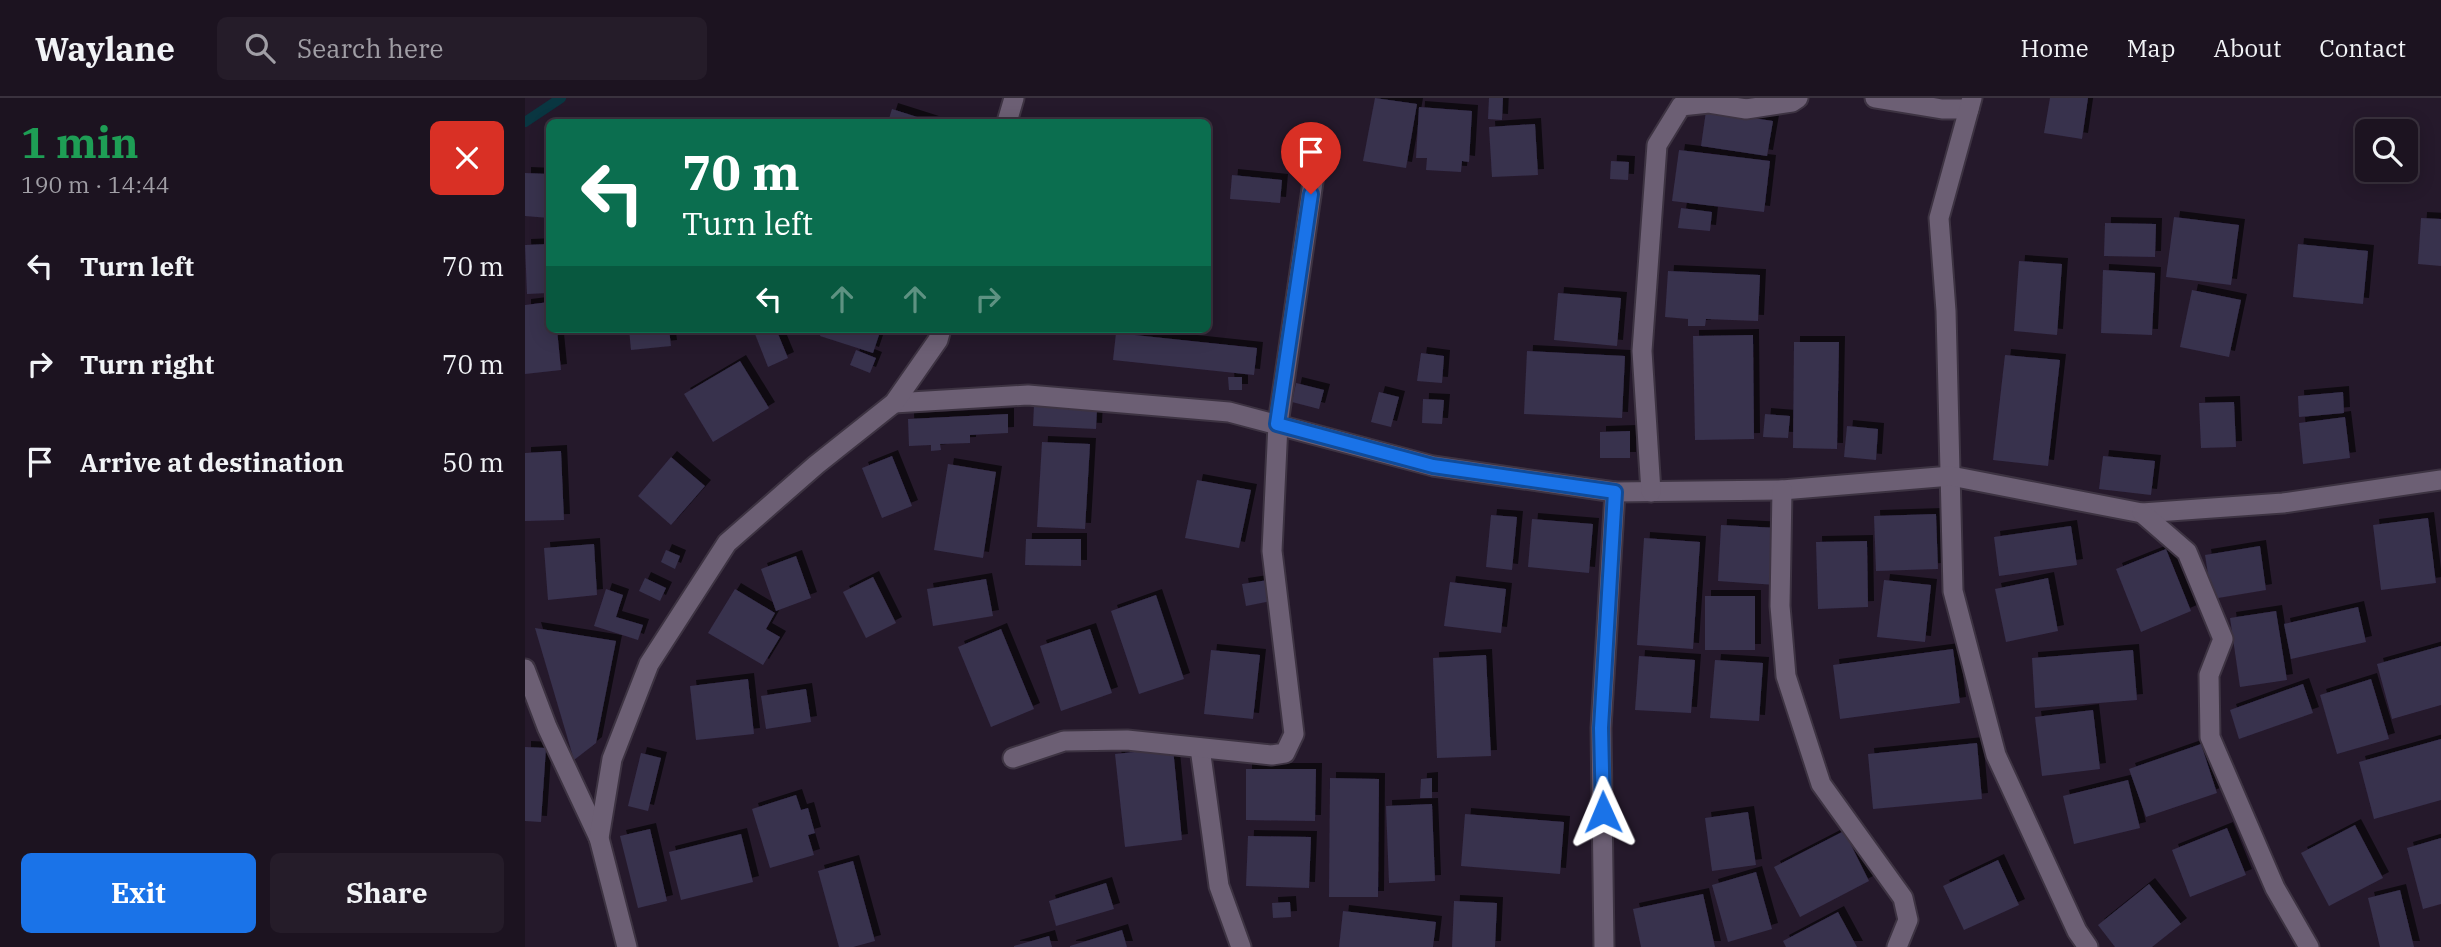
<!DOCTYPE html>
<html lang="en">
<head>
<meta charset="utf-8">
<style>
  body { margin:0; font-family:"IBM Plex Serif",serif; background:#251c29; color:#f1f3f6; height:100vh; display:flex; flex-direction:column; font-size:26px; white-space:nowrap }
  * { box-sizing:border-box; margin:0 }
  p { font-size:23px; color:#a09ea5 }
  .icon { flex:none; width:38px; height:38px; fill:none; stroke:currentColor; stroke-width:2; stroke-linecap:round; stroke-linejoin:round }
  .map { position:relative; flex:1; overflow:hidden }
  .panel { display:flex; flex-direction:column; background:#1c1320; width:525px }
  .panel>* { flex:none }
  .guide { position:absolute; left:21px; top:21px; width:665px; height:214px; border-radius:10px; box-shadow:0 4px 18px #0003,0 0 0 2px #3a323e; background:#0b6e4f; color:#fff; overflow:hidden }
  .buttons { position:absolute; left:1830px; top:21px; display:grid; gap:14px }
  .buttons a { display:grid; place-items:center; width:63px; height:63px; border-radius:10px; background:#1c1320; box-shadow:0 4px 18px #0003,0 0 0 2px #3a323e; font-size:35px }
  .pin { position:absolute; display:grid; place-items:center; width:60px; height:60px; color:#fff; margin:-72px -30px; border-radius:50% 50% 50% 0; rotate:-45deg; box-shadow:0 0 7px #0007 }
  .pin .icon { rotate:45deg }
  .me { position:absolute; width:77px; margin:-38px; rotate:359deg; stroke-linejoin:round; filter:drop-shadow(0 0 5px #0008) }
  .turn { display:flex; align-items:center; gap:24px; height:147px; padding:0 21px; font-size:32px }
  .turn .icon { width:91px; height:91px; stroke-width:2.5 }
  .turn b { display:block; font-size:49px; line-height:60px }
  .lanes { display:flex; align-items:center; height:66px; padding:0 21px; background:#0003; justify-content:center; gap:35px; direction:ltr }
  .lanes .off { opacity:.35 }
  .round { display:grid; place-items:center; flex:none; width:74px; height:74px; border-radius:10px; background:#251c29 }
  .headline { display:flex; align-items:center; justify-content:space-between; height:119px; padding:0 21px }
  h1 { font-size:42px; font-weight:800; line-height:52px; color:#1e9e55 }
  .action { display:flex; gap:14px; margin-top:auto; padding:14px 21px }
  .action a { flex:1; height:80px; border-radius:10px; background:#1a73e8; color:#fff; font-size:28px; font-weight:800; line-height:80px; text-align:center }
  .action a+a { background:#251c29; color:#f1f3f6 }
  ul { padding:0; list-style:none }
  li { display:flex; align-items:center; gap:21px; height:98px; padding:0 21px }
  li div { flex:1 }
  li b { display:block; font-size:26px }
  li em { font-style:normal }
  header { display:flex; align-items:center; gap:42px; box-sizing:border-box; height:98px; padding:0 35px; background:#1c1320; border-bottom:2px solid #3a323e }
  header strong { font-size:33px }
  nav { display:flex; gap:38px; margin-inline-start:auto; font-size:24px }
  .search { width:490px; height:63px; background:#251c29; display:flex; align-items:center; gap:18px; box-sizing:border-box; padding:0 24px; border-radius:10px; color:#a09ea5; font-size:26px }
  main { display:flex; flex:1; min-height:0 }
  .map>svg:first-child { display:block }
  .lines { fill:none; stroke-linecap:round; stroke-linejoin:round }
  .stream { stroke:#093641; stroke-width:10 }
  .building { fill:#38314e; filter:url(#shadow) }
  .minor-casing { stroke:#3d3342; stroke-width:23 }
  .minor { stroke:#6c5f74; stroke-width:19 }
  .route-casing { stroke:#114b97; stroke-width:18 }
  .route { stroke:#1a73e8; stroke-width:12 }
</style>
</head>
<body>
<header>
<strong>Waylane</strong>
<div class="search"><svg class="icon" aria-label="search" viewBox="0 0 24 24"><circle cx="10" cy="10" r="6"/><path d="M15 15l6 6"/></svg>Search here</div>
<nav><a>Home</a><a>Map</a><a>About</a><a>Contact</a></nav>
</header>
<main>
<section class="panel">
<div class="headline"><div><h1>1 min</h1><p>190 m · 14:44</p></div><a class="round" style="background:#d93025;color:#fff"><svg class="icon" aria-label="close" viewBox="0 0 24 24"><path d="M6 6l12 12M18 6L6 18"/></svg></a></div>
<ul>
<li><svg class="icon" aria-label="left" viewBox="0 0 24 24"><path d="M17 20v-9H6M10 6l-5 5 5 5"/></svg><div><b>Turn left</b></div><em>70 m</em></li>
<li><svg class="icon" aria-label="right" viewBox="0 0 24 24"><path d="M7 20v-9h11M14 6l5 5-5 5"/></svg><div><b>Turn right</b></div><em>70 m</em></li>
<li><svg class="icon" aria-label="arrive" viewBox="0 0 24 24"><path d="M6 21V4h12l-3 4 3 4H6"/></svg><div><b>Arrive at destination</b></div><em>50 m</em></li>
</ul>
<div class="action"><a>Exit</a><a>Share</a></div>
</section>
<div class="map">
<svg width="1916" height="849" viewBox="0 0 1916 849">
  <defs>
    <filter id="shadow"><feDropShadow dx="6" dy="-6" stdDeviation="0" flood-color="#0009"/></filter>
  </defs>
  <rect width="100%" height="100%" fill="#25192b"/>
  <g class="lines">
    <path class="stream" d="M 0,24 L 36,0"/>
  </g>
  <g class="building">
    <path d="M 850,0 L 892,6 L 881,70 L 838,63 Z"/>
    <path d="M 964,0 L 978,0 L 977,22 L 963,21 Z"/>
    <path d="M 1525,0 L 1563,0 L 1557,41 L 1519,35 Z"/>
    <path d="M 894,9 L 947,13 L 944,64 L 937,63 L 936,74 L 901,72 L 902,60 L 891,60 Z"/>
    <path d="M 367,11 L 408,24 L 363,24 Z"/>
    <path d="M 1181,13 L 1248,23 L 1242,58 L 1176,48 Z"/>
    <path d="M 1010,26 L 1013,77 L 967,79 L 964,29 Z"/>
    <path d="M 1154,52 L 1245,63 L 1239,114 L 1147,103 Z"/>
    <path d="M 1086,63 L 1104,64 L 1103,82 L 1085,81 Z"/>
    <path d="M 0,75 L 24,76 L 24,120 L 0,118 Z"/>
    <path d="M 707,77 L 757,82 L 755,105 L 705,101 Z"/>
    <path d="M 1156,110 L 1187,114 L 1185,133 L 1153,130 Z"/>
    <path d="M 1649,119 L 1714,127 L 1706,187 L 1641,179 Z"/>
    <path d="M 1896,120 L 1916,121 L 1916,168 L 1893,166 Z"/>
    <path d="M 1580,125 L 1631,126 L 1630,159 L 1579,158 Z"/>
    <path d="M 24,146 L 24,195 L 2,196 L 0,147 Z"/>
    <path d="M 1773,146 L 1843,153 L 1838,206 L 1768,199 Z"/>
    <path d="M 1494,163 L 1537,166 L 1532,237 L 1489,233 Z"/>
    <path d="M 1578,172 L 1630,175 L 1627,237 L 1576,235 Z"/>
    <path d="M 1143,173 L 1235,177 L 1233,223 L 1181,221 L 1180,228 L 1163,228 L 1163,221 L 1140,219 Z"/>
    <path d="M 1667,192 L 1716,202 L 1704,259 L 1655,249 Z"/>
    <path d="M 1033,195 L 1096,200 L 1092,248 L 1029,242 Z"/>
    <path d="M 24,204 L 24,231 L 32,231 L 36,272 L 0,276 L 0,207 Z"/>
    <path d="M 104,231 L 144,231 L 146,248 L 106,252 Z"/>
    <path d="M 228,231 L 251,231 L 263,260 L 243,269 Z"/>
    <path d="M 297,231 L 356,231 L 348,255 L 295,238 Z"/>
    <path d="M 591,235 L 732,250 L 729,277 L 588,262 Z"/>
    <path d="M 1228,237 L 1229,341 L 1170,342 L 1168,238 Z"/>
    <path d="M 1269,244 L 1314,244 L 1312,351 L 1268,350 Z"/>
    <path d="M 331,252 L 351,260 L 345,275 L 325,267 Z"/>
    <path d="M 1002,253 L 1100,258 L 1097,320 L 999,316 Z"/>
    <path d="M 896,255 L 919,258 L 917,285 L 892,283 Z"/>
    <path d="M 1480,257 L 1535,262 L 1523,368 L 1468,362 Z"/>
    <path d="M 215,263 L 244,310 L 188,344 L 159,296 Z"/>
    <path d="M 703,279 L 717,279 L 717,292 L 704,292 Z"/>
    <path d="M 771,285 L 799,292 L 794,311 L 767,304 Z"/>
    <path d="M 854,294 L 874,299 L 866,329 L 846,324 Z"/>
    <path d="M 1818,294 L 1819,315 L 1774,319 L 1773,298 Z"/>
    <path d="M 898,301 L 919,302 L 917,326 L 897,325 Z"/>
    <path d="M 1709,304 L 1711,349 L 1676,350 L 1674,305 Z"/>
    <path d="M 509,307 L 572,310 L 571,331 L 508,328 Z"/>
    <path d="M 483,316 L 483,335 L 445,337 L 445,345 L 415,346 L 416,352 L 406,353 L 406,347 L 384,348 L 383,321 Z"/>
    <path d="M 1240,316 L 1265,318 L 1263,340 L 1238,339 Z"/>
    <path d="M 1820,319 L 1825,360 L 1778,366 L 1774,325 Z"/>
    <path d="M 1322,328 L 1353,331 L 1351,362 L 1319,359 Z"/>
    <path d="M 1105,333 L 1105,360 L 1075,360 L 1075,334 Z"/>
    <path d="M 517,344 L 565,346 L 560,431 L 512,429 Z"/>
    <path d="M 36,353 L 39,422 L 0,423 L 0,355 Z"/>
    <path d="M 367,358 L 387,408 L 357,420 L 337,370 Z"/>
    <path d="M 1578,358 L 1630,363 L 1626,397 L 1574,391 Z"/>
    <path d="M 146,359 L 180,388 L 146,427 L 113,398 Z"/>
    <path d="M 423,366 L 471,374 L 458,460 L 409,452 Z"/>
    <path d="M 672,382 L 726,392 L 714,450 L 660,440 Z"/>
    <path d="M 1411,416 L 1413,471 L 1351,473 L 1349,418 Z"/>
    <path d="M 966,417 L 992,419 L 987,472 L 961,469 Z"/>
    <path d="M 1903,420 L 1911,485 L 1856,492 L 1848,427 Z"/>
    <path d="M 1007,421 L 1068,426 L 1064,475 L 1003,469 Z"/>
    <path d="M 1196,427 L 1254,430 L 1251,487 L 1193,483 Z"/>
    <path d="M 1546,428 L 1552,467 L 1474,478 L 1469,439 Z"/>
    <path d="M 1119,440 L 1175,444 L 1168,551 L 1112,547 Z"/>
    <path d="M 501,441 L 556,441 L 556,468 L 500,467 Z"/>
    <path d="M 1342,443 L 1343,509 L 1293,511 L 1291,444 Z"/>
    <path d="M 69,446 L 72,497 L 23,502 L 19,450 Z"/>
    <path d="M 1735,448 L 1741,492 L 1687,501 L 1680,457 Z"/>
    <path d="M 1641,451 L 1666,513 L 1616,534 L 1591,471 Z"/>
    <path d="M 141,452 L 155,458 L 150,471 L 136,464 Z"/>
    <path d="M 271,458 L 286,500 L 251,513 L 236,471 Z"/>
    <path d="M 348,479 L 371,525 L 341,540 L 318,494 Z"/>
    <path d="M 120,480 L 141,490 L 135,503 L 114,493 Z"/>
    <path d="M 1523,480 L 1533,533 L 1481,544 L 1470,491 Z"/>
    <path d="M 461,481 L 468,518 L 408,528 L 402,491 Z"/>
    <path d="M 743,482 L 746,503 L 721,508 L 717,486 Z"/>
    <path d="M 1359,482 L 1406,487 L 1400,544 L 1352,539 Z"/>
    <path d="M 925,484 L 981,491 L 976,535 L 919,528 Z"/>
    <path d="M 81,491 L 98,497 L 91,519 L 118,527 L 113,542 L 69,528 Z"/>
    <path d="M 210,491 L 250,515 L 241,531 L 255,539 L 238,567 L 183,535 Z"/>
    <path d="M 631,497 L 659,581 L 614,596 L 586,513 Z"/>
    <rect x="1180" y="498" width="50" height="54"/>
    <path d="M 1833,509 L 1841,544 L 1766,561 L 1759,526 Z"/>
    <path d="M 1751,513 L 1762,582 L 1715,589 L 1705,520 Z"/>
    <path d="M 10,530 L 91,543 L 71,645 L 49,662 Z"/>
    <path d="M 476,531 L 509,611 L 466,629 L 433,549 Z"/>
    <path d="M 565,531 L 587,595 L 536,613 L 515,548 Z"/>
    <path d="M 1916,548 L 1916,607 L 1867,621 L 1852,566 Z"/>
    <path d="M 1428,551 L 1435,605 L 1315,621 L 1308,567 Z"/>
    <path d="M 686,552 L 735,557 L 728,621 L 679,616 Z"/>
    <path d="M 1608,552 L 1612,602 L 1510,610 L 1507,560 Z"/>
    <path d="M 961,557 L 966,658 L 912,660 L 908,560 Z"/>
    <path d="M 1114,558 L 1170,562 L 1166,615 L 1110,612 Z"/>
    <path d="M 1190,562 L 1238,565 L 1234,623 L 1185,620 Z"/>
    <path d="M 223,581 L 229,636 L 171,642 L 165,588 Z"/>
    <path d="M 1846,581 L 1864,641 L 1812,656 L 1795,597 Z"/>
    <path d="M 1778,586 L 1788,615 L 1714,641 L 1705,612 Z"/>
    <path d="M 281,591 L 286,624 L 241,631 L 236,598 Z"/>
    <path d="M 1568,612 L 1575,671 L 1517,678 L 1510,619 Z"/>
    <path d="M 1916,641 L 1916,702 L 1849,721 L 1834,664 Z"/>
    <path d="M 1452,645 L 1457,701 L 1348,711 L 1343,656 Z"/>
    <path d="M 1676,646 L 1692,695 L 1621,719 L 1604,671 Z"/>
    <path d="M 0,649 L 21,650 L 16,724 L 0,723 Z"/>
    <path d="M 648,650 L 657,742 L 600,749 L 590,656 Z"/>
    <path d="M 116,655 L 136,660 L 123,713 L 103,708 Z"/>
    <path d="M 721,671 L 791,671 L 790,723 L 721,722 Z"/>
    <path d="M 805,680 L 854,681 L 853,799 L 804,799 Z"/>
    <path d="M 907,680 L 907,700 L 895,700 L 896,681 Z"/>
    <path d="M 1603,682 L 1615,730 L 1549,746 L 1538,698 Z"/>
    <path d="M 271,697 L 276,712 L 283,710 L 290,735 L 283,737 L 289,757 L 245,770 L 227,711 Z"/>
    <path d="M 907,706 L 910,783 L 864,785 L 861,708 Z"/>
    <path d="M 1223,714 L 1231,767 L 1187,773 L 1180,720 Z"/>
    <path d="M 940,716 L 1039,724 L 1035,776 L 936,768 Z"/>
    <path d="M 1830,727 L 1858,780 L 1804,808 L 1776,755 Z"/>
    <path d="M 1702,730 L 1721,777 L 1665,799 L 1647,752 Z"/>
    <path d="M 125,731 L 142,803 L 113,810 L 95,738 Z"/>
    <path d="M 1319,733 L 1344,783 L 1275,819 L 1249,769 Z"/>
    <path d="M 216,736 L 228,784 L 156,802 L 144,754 Z"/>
    <path d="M 723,738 L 786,739 L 784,790 L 721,788 Z"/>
    <path d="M 1916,740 L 1916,806 L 1898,811 L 1882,750 Z"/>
    <path d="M 1473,762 L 1494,807 L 1439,832 L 1418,788 Z"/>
    <path d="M 328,763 L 350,843 L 328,849 L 314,849 L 293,773 Z"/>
    <path d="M 1231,774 L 1247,831 L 1203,844 L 1187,787 Z"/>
    <path d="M 581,785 L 589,811 L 531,828 L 524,803 Z"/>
    <path d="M 1624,786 L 1656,826 L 1627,849 L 1590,849 L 1573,827 Z"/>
    <path d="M 1875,792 L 1889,849 L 1855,849 L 1843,800 Z"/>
    <path d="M 1178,796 L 1190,849 L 1116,849 L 1108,811 Z"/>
    <path d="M 929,803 L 972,805 L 970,849 L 927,849 Z"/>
    <path d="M 765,804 L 766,819 L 748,820 L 747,805 Z"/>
    <path d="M 818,813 L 911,824 L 908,849 L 814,849 Z"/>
    <path d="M 1313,814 L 1332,849 L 1261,849 L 1258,843 Z"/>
    <path d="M 597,832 L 602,849 L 545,849 L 545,848 Z"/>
    <path d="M 524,838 L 527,849 L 489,849 L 489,848 Z"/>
  </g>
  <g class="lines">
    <g class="minor-casing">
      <g id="minor">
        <path d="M 1350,0 L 1417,11 L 1444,11"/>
        <path d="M 1447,0 L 1414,120 L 1421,213 L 1428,493 L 1471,657 L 1552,833 L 1563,849"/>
        <path d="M 482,24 L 489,0"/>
        <path d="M 369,305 L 503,297 L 704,314 L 908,368 L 1090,394 L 1257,392 L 1426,378 L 1617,415 L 1758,405 L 1916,382"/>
        <path d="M 1257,392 L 1255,508 L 1261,578 L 1296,686 L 1378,800 L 1383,822 L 1372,849"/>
        <path d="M 1126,394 L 1117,253 L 1132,47 L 1156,8 L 1184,5 L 1221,11 L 1267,4 L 1273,0"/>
        <path d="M 1617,415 L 1662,454 L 1698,541 L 1684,577 L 1685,639 L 1750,790 L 1784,849"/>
        <path d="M 0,571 L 22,629 L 74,740"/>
        <path d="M 675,650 L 694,788 L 716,849"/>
        <path d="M 488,660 L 539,643 L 602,642 L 747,657 L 760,655 L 769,636 L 747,453 L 753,326 L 790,70"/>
        <path d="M 102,849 L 74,740 L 87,661 L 124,566 L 202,445 L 291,367 L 369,305 L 413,242 L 416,231"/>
        <path d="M 1079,849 L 1076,630 L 1090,394"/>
      </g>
    </g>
    <use href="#minor" class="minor"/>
  </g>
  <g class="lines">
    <g class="route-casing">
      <path id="route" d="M 786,96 L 752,326 L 908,368 L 1090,394 L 1076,630 L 1078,714"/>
    </g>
    <use href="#route" class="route"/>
  </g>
</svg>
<div class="buttons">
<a><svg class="icon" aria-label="search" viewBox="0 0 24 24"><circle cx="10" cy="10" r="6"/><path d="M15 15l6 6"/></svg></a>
</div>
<div class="pin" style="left:786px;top:96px;background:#d93025"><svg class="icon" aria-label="arrive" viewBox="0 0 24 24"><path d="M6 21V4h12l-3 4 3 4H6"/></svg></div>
<svg class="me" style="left:1078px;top:714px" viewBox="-20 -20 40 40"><path d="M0-17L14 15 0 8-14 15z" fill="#1a73e8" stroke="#fff" stroke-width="4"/></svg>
<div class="guide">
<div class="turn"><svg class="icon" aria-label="left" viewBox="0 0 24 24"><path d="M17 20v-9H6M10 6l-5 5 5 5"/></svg><div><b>70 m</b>Turn left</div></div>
<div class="lanes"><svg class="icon" aria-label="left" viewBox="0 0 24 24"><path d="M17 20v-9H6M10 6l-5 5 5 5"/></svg><svg class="icon off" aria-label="ahead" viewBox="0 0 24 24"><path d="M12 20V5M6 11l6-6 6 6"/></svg><svg class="icon off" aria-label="ahead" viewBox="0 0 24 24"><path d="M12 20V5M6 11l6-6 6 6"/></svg><svg class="icon off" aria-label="right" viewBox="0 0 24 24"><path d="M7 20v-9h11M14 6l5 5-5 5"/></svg></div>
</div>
</div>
</main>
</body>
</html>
